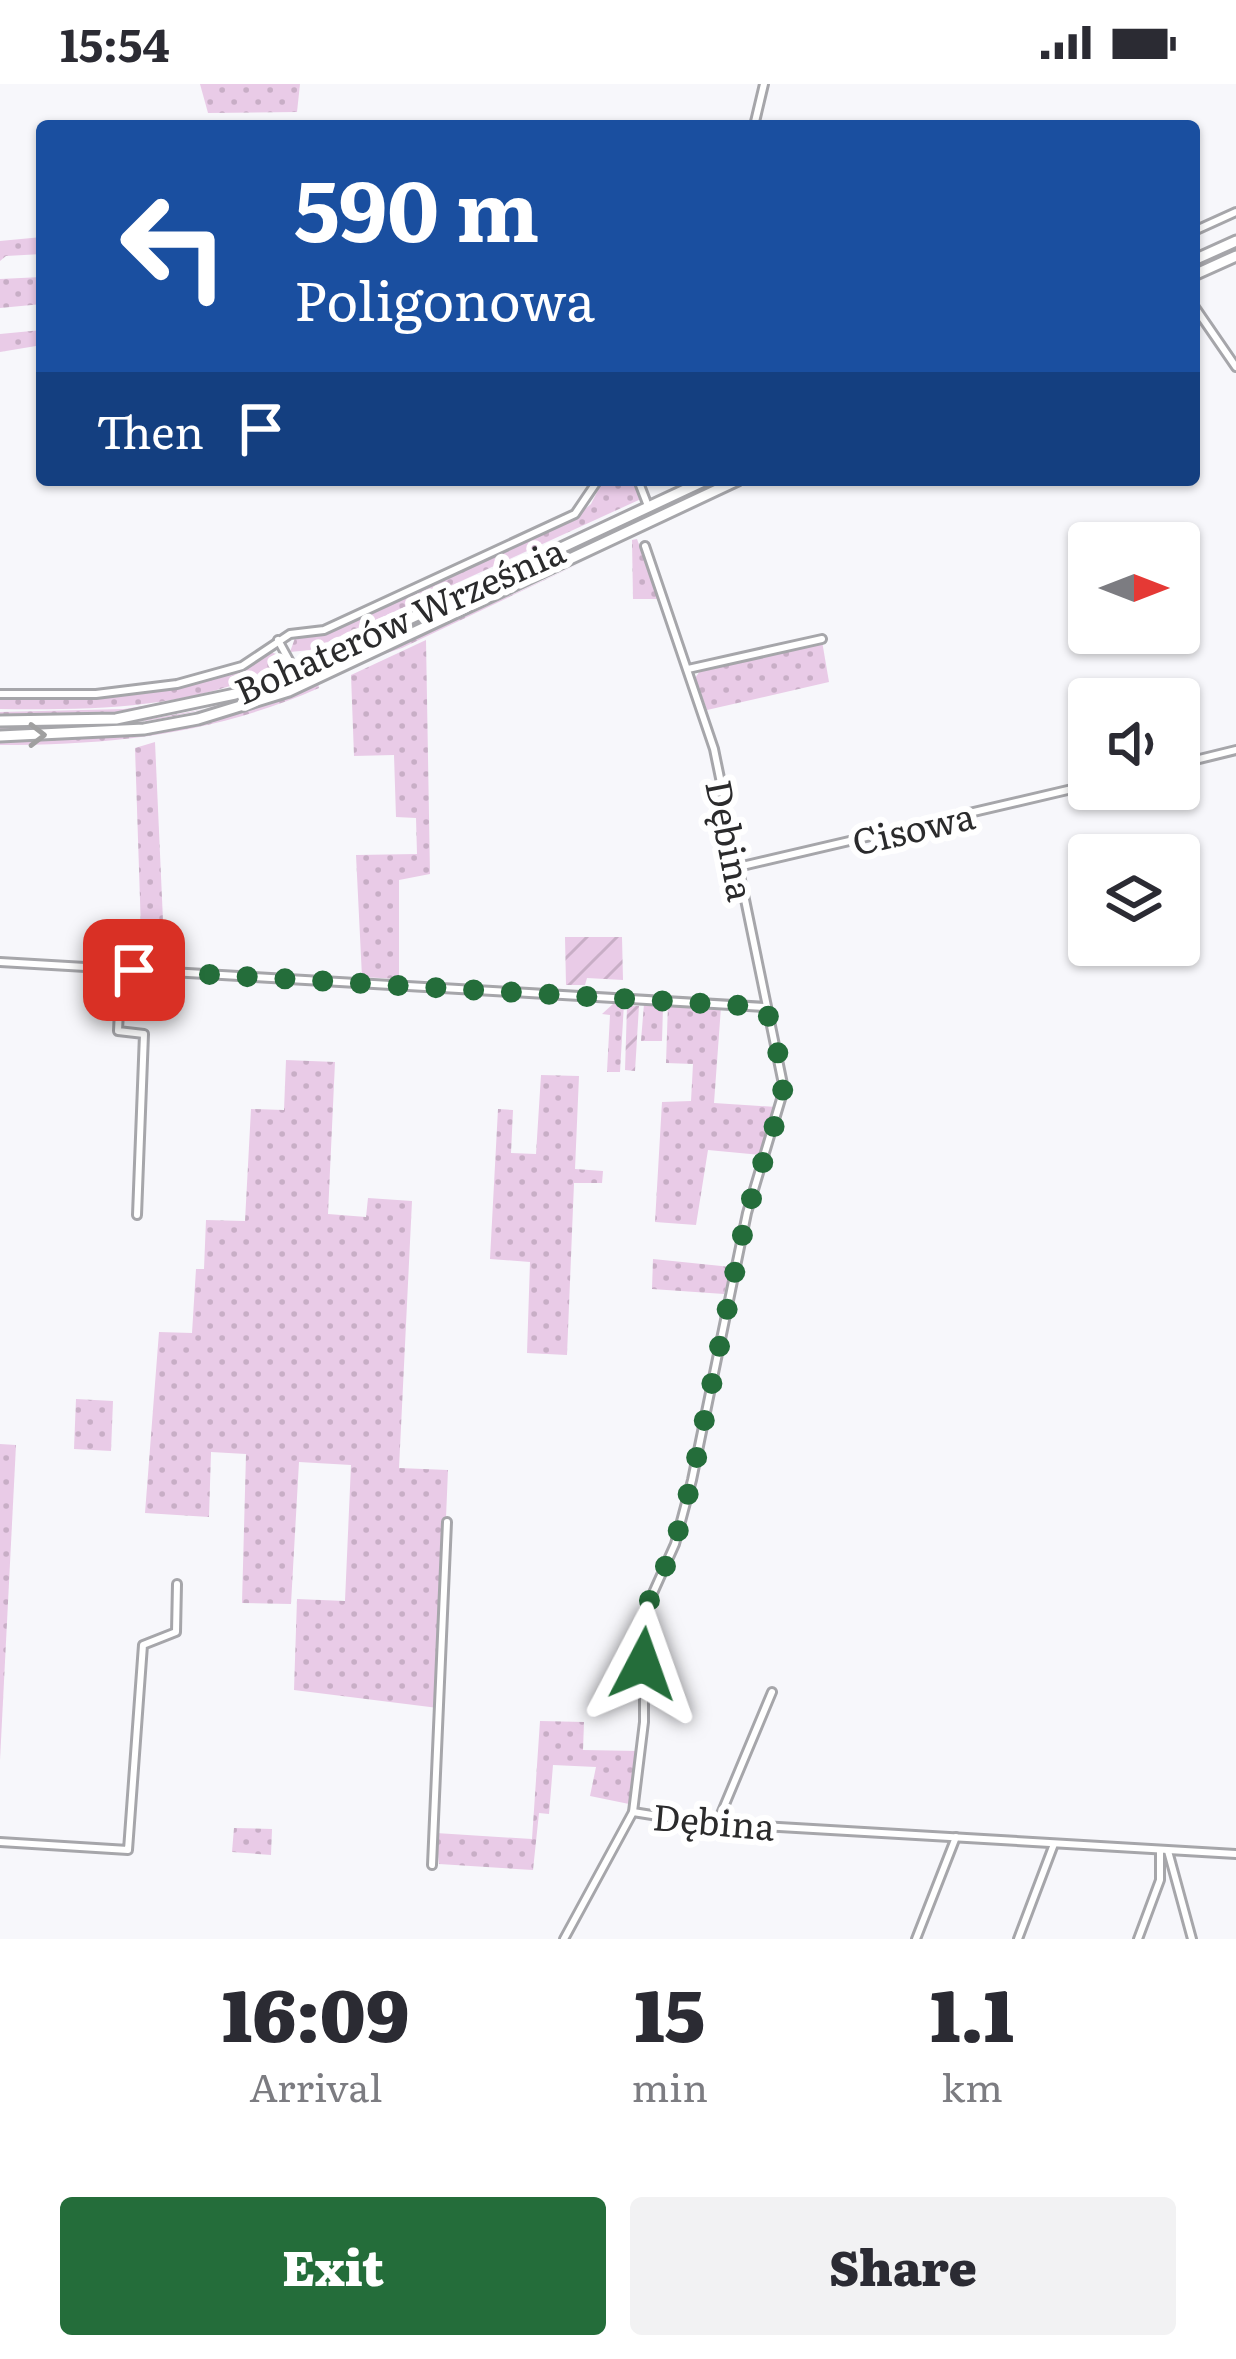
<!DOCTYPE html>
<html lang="en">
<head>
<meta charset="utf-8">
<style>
  body { margin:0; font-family:Literata,serif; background:#f2f2f3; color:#2b2b33; height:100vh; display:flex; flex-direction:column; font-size:45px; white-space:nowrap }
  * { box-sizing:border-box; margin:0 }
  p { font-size:39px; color:#7c7c81 }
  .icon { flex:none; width:66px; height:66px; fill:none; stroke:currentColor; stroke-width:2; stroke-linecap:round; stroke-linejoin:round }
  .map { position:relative; height:1855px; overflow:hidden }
  .sheet { display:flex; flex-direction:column; background:#fff; flex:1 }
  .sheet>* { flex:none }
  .guide { position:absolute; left:36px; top:36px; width:1164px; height:366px; border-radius:12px; box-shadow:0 3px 9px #0004; background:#1a4fa0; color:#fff; overflow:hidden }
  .needle { width:78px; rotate:90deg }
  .buttons { position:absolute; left:1068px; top:438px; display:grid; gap:24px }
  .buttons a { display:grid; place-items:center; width:132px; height:132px; border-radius:12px; background:#fff; box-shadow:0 3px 9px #0004; font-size:60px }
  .pin { position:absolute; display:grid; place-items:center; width:102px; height:102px; color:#fff; margin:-51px; border-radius:24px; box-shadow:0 6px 18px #0006 }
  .me { position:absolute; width:132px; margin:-66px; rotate:4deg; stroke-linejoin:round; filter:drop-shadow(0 0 9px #0008) }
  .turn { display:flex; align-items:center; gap:42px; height:252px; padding:0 60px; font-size:54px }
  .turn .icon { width:156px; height:156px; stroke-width:2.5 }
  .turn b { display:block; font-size:84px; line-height:102px }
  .then { display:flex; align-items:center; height:114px; padding:0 60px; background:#0003; gap:24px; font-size:45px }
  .eta { display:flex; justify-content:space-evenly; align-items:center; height:204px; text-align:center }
  .eta b { font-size:72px; font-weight:800; line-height:84px }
  .button { display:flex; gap:24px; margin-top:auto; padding:24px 60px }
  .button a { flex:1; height:138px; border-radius:12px; background:#246d3a; color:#fff; font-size:48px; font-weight:800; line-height:138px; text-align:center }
  .button a+a { background:#f2f2f3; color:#2b2b33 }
  .status { display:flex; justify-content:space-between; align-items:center; height:84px; padding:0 60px; background:#fff; direction:ltr }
  .status svg { height:33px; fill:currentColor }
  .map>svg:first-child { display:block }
  .grass { fill:url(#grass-dots) }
  .garden { fill:url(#garden-furrows) }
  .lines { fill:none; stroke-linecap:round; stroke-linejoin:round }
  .minor-casing { stroke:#a6a6aa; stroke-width:12 }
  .secondary-casing { stroke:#a6a6aa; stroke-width:15 }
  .minor { stroke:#fff; stroke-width:6 }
  .secondary { stroke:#fff; stroke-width:9 }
  .oneway { stroke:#a0a0a0 }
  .route { stroke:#246d3a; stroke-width:21; stroke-dasharray:0 37.8 }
  .labels { text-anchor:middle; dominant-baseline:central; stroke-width:12; stroke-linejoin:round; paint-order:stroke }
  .street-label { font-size:36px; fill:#2b2b2c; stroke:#fff }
</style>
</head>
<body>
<div class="status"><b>15:54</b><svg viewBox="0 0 49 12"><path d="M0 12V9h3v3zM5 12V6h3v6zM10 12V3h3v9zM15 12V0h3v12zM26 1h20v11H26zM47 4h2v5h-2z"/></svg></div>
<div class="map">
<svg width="1236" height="1855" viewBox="0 0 1236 1855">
  <defs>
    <pattern id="grass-dots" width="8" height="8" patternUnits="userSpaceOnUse" patternTransform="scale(3)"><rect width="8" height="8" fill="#e9cbe7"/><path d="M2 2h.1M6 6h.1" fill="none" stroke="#c8aec6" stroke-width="1.8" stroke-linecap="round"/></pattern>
    <pattern id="garden-furrows" width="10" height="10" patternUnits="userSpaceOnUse" patternTransform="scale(3)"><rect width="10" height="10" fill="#e9cbe7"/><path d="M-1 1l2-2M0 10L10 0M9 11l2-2" fill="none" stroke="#c8aec6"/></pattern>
  </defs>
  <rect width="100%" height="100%" fill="#f7f7fb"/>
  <g class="grass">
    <path d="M 200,0 L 300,0 L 297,28 L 208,29 Z"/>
    <path d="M 42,153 L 42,170 L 6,172 L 0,177 L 0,157 Z"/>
    <path d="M 42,193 L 42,220 L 0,224 L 0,195 Z"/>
    <path d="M 42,246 L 42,261 L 0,268 L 0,250 Z"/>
    <path d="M 603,396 L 635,396 L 641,415 L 310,566 L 290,568 L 295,554 L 323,550 L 573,435 L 591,420 Z"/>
    <path d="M 632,436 L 634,441 L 319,589 L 317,583 Z"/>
    <path d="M 637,455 L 659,515 L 633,515 L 632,456 Z"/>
    <path d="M 585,477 L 402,564 L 381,571 Z"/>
    <path d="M 426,556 L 430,790 L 399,796 L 399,895 L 362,893 L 356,771 L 417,770 L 416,734 L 396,733 L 394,671 L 354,672 L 351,591 Z"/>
    <path d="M 822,557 L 829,598 L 707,626 L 695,594 L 700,587 Z"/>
    <path d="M 270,568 L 283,572 L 280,582 C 193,625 96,626 0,625 L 0,614 C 93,614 188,616 270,568 Z"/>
    <path d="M 318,598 L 319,604 C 214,650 114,661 0,661 L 0,656 C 114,656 213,645 318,598 Z"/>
    <path d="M 285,599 C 192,637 100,646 0,647 L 0,642 L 135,638 L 205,625 Z"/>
    <path d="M 219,610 L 119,631 L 0,633 L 0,628 L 124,625 Z"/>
    <path d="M 155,658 L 165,881 L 142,876 L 135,664 Z"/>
    <path d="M 614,919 L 624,919 L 620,988 L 607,988 L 610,931 L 602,930 Z"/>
    <path d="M 644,920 L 663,923 L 662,957 L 641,957 Z"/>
    <path d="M 668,920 L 721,923 L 714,1019 L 776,1023 L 761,1071 L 708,1066 L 696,1141 L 655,1138 L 662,1018 L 691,1017 L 693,980 L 666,979 Z"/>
    <path d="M 286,976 L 335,978 L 328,1130 L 366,1133 L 368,1114 L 412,1117 L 399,1384 L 448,1386 L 438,1624 L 294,1606 L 297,1515 L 345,1517 L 351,1381 L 299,1378 L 291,1520 L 242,1519 L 246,1370 L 211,1368 L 209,1433 L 145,1429 L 159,1248 L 192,1249 L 196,1185 L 204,1185 L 206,1136 L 245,1137 L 251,1025 L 284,1026 Z"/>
    <path d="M 541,991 L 579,992 L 575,1085 L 603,1087 L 602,1099 L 574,1099 L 567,1271 L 527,1269 L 530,1178 L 490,1175 L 498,1025 L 513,1026 L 511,1069 L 536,1070 Z"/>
    <path d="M 653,1175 L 731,1183 L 724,1210 L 652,1205 Z"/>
    <path d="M 76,1315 L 113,1317 L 111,1367 L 74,1365 Z"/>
    <path d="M 0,1360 L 16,1361 L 0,1676 Z"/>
    <path d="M 540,1637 L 584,1638 L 583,1666 L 639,1667 L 629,1720 L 590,1712 L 596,1683 L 553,1681 L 549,1730 L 539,1729 L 533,1786 L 439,1780 L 436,1749 L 532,1755 Z"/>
    <path d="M 234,1744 L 272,1745 L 271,1771 L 232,1768 Z"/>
  </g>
  <g class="garden">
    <path d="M 565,853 L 622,853 L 623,896 L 587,894 L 585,901 L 566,901 Z"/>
    <path d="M 627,922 L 639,922 L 635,987 L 625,986 Z"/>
  </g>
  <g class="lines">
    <g class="minor-casing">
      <g id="minor">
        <path d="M 754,42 L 764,0"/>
        <path d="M 1194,147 L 1236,128"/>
        <path d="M 1194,222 L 1236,283"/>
        <path d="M 638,396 L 648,422"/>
        <path d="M 278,556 L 302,600"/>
        <path d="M 688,585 L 822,555"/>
        <path d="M 0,610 L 96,610 L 177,600 L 242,582 L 290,550 L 324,546 L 575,430 L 598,396"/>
        <path d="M 1179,680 L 1236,666"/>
        <path d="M 738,783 L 1089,701"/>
        <path d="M 0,878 L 766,923"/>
        <path d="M 121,885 L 118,947 L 144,950 L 137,1131"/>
        <path d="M 633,1728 L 696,1738 L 1236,1770"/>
        <path d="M 718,1737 L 772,1608"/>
        <path d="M 0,1758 L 128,1766 L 143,1561 L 176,1548 L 177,1500"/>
        <path d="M 1168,1767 L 1192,1855"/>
        <path d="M 432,1781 L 447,1438"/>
        <path d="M 564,1855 L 633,1728 L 644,1638 L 644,1529 L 675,1460 L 692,1396 L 747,1129 L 784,1005 L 714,665 L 645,462"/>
        <path d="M 916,1855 L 956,1753"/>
        <path d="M 1018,1855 L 1054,1760"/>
        <path d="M 1138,1855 L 1160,1796 L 1160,1766"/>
      </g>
    </g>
    <g class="secondary-casing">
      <g id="secondary">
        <path d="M 1194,176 L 1236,157"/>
        <path d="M 1194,191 L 1236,172"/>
        <path d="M 0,637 L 116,635 L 235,610 L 313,580 L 706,396"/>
        <path d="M 0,652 L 144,645 L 198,635 L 289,607 L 738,396"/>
      </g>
    </g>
    <use href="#minor" class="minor"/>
    <use href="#secondary" class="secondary"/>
  </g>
  <defs><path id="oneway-chevron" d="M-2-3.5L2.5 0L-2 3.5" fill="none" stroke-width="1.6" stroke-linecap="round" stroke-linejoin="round" transform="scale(3)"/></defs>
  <use class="oneway" href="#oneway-chevron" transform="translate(37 651)"/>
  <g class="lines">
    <path class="route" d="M 134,886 L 766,923 L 782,985 L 783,1014 L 747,1129 L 692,1396 L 673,1466 L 644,1528 L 643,1580"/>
  </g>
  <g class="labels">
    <g class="street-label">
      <text transform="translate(399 535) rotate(-24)">Bohaterów Września</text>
      <text transform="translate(913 743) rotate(-13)">Cisowa</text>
      <text transform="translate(732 756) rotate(79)">Dębina</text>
      <text transform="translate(714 1736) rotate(5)">Dębina</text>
    </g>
  </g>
</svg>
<div class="buttons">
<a><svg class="needle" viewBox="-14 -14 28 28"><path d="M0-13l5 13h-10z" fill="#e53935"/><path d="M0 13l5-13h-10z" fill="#7c7c81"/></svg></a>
<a><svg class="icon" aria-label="sound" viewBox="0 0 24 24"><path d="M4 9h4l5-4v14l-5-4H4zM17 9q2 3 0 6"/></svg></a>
<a><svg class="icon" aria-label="layers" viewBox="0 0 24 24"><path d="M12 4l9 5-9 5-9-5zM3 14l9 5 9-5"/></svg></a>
</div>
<div class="pin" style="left:134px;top:886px;background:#d93025"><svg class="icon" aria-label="arrive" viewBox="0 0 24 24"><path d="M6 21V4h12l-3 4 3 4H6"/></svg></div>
<svg class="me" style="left:643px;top:1580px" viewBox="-20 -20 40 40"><path d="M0-17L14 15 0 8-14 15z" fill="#246d3a" stroke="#fff" stroke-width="4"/></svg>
<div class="guide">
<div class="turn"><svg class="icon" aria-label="left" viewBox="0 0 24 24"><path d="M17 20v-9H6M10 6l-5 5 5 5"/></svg><div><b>590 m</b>Poligonowa</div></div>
<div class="then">Then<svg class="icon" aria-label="arrive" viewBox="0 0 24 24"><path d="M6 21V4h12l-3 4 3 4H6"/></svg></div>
</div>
</div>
<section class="sheet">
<div class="eta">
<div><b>16:09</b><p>Arrival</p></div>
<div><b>15</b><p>min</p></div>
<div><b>1.1</b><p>km</p></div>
</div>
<div class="button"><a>Exit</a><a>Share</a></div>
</section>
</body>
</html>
